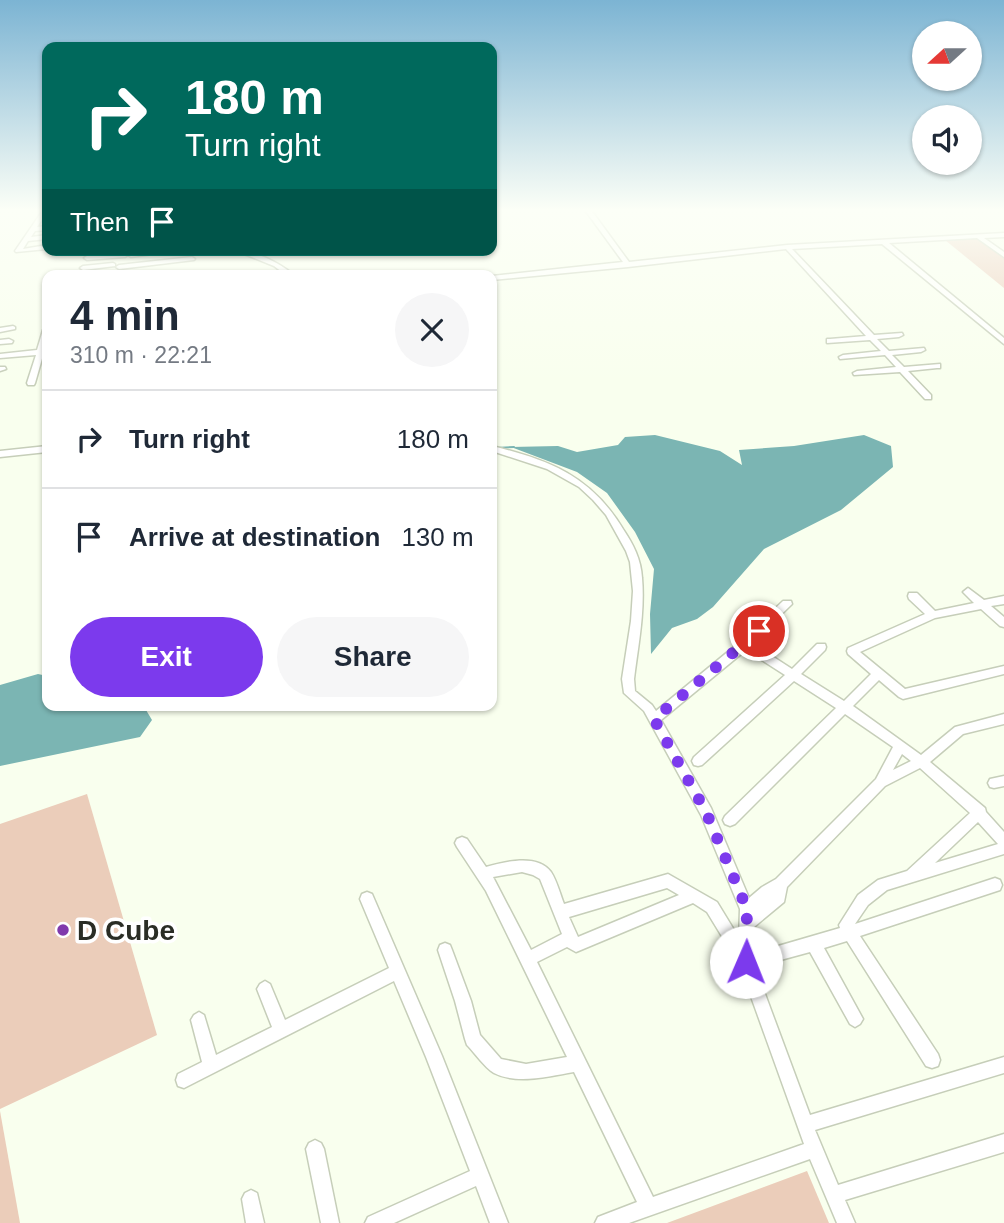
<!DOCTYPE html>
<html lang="en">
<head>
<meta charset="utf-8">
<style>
  body { margin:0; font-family:Arial,sans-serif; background:#f6f6f7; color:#1f2937; height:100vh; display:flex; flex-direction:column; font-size:26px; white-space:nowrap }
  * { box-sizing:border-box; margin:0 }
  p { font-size:23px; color:#747a83 }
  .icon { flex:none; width:38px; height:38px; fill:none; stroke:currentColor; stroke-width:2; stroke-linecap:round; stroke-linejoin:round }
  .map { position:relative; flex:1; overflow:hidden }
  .details { position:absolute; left:42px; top:270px; width:455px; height:441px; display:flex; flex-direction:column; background:#fff; border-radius:14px; box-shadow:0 2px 5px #0004 }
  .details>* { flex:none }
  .top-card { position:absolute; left:42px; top:42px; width:455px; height:214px; border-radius:14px; box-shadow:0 2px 5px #0004; background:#00695c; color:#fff; overflow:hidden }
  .needle { width:46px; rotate:249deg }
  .controls { position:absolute; left:912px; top:21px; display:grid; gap:14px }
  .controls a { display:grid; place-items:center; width:70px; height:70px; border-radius:50%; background:#fff; box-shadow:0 2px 5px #0004; font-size:35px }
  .pin { position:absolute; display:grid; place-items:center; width:60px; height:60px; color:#fff; margin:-30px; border:4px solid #fff; border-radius:50%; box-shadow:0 2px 7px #0007 }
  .me { position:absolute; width:77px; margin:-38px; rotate:1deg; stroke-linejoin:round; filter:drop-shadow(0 0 5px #0008) }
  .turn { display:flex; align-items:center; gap:24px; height:147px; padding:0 28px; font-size:32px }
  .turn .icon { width:91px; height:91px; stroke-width:2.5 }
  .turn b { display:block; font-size:49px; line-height:60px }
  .then { display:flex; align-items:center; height:66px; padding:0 28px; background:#0003; gap:14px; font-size:26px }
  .round { display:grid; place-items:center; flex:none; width:74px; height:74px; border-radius:37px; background:#f6f6f7 }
  .summary { display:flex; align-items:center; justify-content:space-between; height:119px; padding:0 28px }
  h1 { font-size:42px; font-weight:700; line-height:52px }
  .cta { display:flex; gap:14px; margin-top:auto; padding:14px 28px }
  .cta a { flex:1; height:80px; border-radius:42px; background:#7c3aed; color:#fff; font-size:28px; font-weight:700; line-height:80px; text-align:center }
  .cta a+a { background:#f6f6f7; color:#1f2937 }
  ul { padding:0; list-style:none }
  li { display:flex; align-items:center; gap:21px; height:98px; padding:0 28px; border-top:2px solid #e0e1e3 }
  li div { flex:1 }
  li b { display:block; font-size:26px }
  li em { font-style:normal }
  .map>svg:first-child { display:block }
  .green { fill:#ebcdba }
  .water { fill:#7bb5b3 }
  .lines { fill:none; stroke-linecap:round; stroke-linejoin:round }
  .stream { stroke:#7bb5b3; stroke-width:2 }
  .minor-casing { stroke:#c6ceb9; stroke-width:3 }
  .minor { fill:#fff; fill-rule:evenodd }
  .route { stroke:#7c3aed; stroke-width:12; stroke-dasharray:0 21.6 }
  .poi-dot { fill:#8039ac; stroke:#fff; stroke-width:2.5 }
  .labels { text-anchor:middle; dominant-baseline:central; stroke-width:7; stroke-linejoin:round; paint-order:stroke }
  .near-poi-label { font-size:28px; font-weight:bold; fill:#2a2d25; stroke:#fff; text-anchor:start }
</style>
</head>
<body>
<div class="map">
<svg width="1004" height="1223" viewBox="0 0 1004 1223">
  <rect width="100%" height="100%" fill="#f9ffee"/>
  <g class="green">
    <path d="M 978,238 L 1004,257 L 1004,288 L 945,240 Z"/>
    <path d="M 87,794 L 157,1035 L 0,1109 L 0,824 Z"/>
    <path d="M 0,1111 L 20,1223 L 0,1223 Z"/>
    <path d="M 807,1171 L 829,1223 L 667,1223 Z"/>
  </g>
  <g class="water">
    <path d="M 655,435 L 720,451 L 742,465 L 739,450 L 794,446 L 864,435 L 891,446 L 893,467 L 841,510 L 764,549 L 713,607 L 697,619 L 672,628 L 651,654 L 650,614 L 654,569 L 635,532 L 607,493 L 577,472 L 511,447 L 558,446 L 577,452 L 618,445 L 625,437 Z"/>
    <path d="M 38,674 L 47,676 L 47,705 L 143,705 L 152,720 L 140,737 L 0,766 L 0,685 Z"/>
  </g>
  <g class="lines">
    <path class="stream" d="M 496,448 L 514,447"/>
    <g class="minor-casing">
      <g id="minor">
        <path d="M 43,210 L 47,210 L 47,212 L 37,227 L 47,226 L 47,230 L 35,231 L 31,237 L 47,235 L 47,239 L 28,241 L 23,249 L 47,245 L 47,249 L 16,252 L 15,251 Z"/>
        <path d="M 585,210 L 591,210 L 629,262 L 787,245 L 1004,233 L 1004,237 L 984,238 L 1004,252 L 1004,257 L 977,238 L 889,243 L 1004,338 L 1004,344 L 882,244 L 792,249 L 874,335 L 902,333 L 903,335 L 899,337 L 877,339 L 889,351 L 924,348 L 925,350 L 921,352 L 892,355 L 904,367 L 940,364 L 940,368 L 937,368 L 908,371 L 931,395 L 931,399 L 925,399 L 900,372 L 854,375 L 853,373 L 857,371 L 896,367 L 885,355 L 840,359 L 839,357 L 843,355 L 881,351 L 870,340 L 827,343 L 827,339 L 830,339 L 866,336 L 786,249 L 628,267 L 492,280 L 492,276 L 623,262 Z"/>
        <path d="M 159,250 L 182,250 L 131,257 L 128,255 L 125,257 L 87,260 L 84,258 L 87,256 L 125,253 L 128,255 Z"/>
        <path d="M 234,250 C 254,250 278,262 294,275 L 286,275 L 274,266 Z"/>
        <path d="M 192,257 L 195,259 L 194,260 L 119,269 L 116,267 L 119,265 Z"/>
        <path d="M 113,263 L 115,264 L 115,266 L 83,270 L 80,268 L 83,266 Z"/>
        <path d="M 13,326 L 15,327 L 15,329 L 0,332 L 0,328 Z"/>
        <path d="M 47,328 L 47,341 L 35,383 L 34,385 L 28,385 L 27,383 L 36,355 L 0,358 L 0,354 L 37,350 L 43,330 Z"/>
        <path d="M 9,339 L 13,341 L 12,343 L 0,344 L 0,340 Z"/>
        <path d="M 0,367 L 5,367 L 6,369 L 0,371 Z"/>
        <path d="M 47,446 L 47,452 L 0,457 L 0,451 Z"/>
        <path d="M 492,446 C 549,460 591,476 623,529 C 633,544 641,559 642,578 C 645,612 638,646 634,679 L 635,691 L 652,705 L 656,711 L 741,641 L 783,601 L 791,601 L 792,604 L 752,643 L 792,669 L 817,644 L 825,644 L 826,647 L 825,650 L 801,674 L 844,701 L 871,674 L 848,654 L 847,651 L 848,648 L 925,614 L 909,599 L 908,596 L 909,593 L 917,593 L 935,611 L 974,603 L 963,592 L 968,588 L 984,600 L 1004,596 L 1004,604 L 991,606 L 1004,617 L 1004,627 L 1000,626 L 981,609 L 935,618 L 860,652 L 905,689 L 1004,666 L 1004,674 L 903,699 L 899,697 L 879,680 L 853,706 L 921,755 L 955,727 L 1004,714 L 1004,724 L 963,734 L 930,762 L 985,808 L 986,812 L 1004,832 L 1004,854 L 887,890 L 868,905 L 855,924 L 995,878 L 1000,880 L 1002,885 L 1000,890 L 860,936 L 938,1054 L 940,1060 L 938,1066 L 932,1068 L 926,1066 L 847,941 L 824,948 L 863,1019 L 860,1024 L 855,1027 L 850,1024 L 810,952 L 755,967 L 810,1115 L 1004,1057 L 1004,1073 L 815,1130 L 838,1185 L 1004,1134 L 1004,1152 L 845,1200 L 855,1223 L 837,1223 L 810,1159 L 629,1223 L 595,1223 L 598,1217 L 637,1202 L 574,1072 C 550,1076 517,1085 494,1073 C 484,1067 475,1053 467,1045 L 465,1039 L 455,1001 L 438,950 L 440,945 L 445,943 L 450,945 L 452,950 L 471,1001 L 480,1035 L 501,1059 L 526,1064 L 567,1057 L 486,891 L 457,847 L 455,843 L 457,839 L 462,837 L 467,839 L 486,867 C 504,862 537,853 551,872 C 557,881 560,894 564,904 L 668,874 L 717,902 L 739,938 L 740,909 L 701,815 L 644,711 L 624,693 L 622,679 L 631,621 L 633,591 L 630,562 L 626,551 L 606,515 L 593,500 L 579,487 L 547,469 L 492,451 ZM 746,650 L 785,675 L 694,757 L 692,761 L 694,765 L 698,766 L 702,765 L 794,681 L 836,708 L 725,816 L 723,820 L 725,824 L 730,826 L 735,824 L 845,714 L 893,747 L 876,779 L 776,879 L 762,887 L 749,898 L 711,808 L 661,720 ZM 902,754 L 911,761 L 893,770 ZM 920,768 L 970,813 L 907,871 L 878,880 L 858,895 L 839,925 L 840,928 L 754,953 L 754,927 L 784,902 L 787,887 L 885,786 ZM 978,822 L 998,844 L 935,863 ZM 522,872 L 533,875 L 540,879 L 562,934 L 531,950 L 493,877 ZM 667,888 L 679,895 L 578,937 L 569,917 ZM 693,903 L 707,912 L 740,966 L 804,1144 L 653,1197 L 537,962 L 567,947 L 576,952 Z"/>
        <path d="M 1004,776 L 1004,786 L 994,788 L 990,787 L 988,783 L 990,779 Z"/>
        <path d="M 367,892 L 372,894 L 442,1056 L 508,1223 L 490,1223 L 476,1186 L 394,1223 L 365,1223 L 368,1217 L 470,1171 L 426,1057 L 394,981 L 184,1088 L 178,1086 L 176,1080 L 178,1074 L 202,1062 L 191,1020 L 194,1015 L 199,1012 L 204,1015 L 216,1055 L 272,1027 L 257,989 L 260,984 L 265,981 L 270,984 L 285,1020 L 389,968 L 360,899 L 362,894 Z"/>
        <path d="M 315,1140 L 321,1143 L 324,1149 L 339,1223 L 321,1223 L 306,1149 L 309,1143 Z"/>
        <path d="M 251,1190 L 257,1193 L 264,1223 L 246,1223 L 242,1199 L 245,1193 Z"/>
      </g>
    </g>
    <use href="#minor" class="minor"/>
  </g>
  <linearGradient id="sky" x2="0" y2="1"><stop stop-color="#7cb4d3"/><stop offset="0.55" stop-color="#fcfff7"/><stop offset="1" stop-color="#fcfff7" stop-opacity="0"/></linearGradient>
  <rect width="1004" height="382" fill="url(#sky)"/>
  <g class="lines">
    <path class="route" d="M 746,962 L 747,909 L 706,812 L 654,719 L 759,631"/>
  </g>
  <circle class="poi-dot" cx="63" cy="930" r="7"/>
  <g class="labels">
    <g class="near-poi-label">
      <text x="77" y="930">D Cube</text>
    </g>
  </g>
</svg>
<div class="controls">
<a><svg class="needle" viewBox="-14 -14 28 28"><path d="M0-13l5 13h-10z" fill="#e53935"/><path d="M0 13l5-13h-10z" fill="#747a83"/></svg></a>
<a><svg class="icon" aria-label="sound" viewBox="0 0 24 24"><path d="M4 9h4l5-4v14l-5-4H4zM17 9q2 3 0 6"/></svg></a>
</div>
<div class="pin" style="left:759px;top:631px;background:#d93025"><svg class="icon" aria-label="arrive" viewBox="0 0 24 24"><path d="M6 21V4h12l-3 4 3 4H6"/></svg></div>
<svg class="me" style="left:746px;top:962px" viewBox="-20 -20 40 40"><circle r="19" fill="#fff"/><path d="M0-13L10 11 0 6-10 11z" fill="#7c3aed"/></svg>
<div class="top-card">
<div class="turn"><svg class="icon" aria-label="right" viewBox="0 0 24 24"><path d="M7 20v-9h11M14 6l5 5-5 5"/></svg><div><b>180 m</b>Turn right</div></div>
<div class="then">Then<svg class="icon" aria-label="arrive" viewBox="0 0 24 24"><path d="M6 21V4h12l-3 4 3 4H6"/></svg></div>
</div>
<section class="details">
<div class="summary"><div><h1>4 min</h1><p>310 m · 22:21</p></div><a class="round"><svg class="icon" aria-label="close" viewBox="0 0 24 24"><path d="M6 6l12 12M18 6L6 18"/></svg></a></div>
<ul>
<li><svg class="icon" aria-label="right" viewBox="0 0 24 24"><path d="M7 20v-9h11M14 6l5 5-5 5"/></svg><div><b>Turn right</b></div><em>180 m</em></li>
<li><svg class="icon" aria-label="arrive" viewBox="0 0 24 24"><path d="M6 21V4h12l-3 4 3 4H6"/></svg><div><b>Arrive at destination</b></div><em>130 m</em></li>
</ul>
<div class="cta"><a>Exit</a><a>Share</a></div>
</section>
</div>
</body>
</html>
